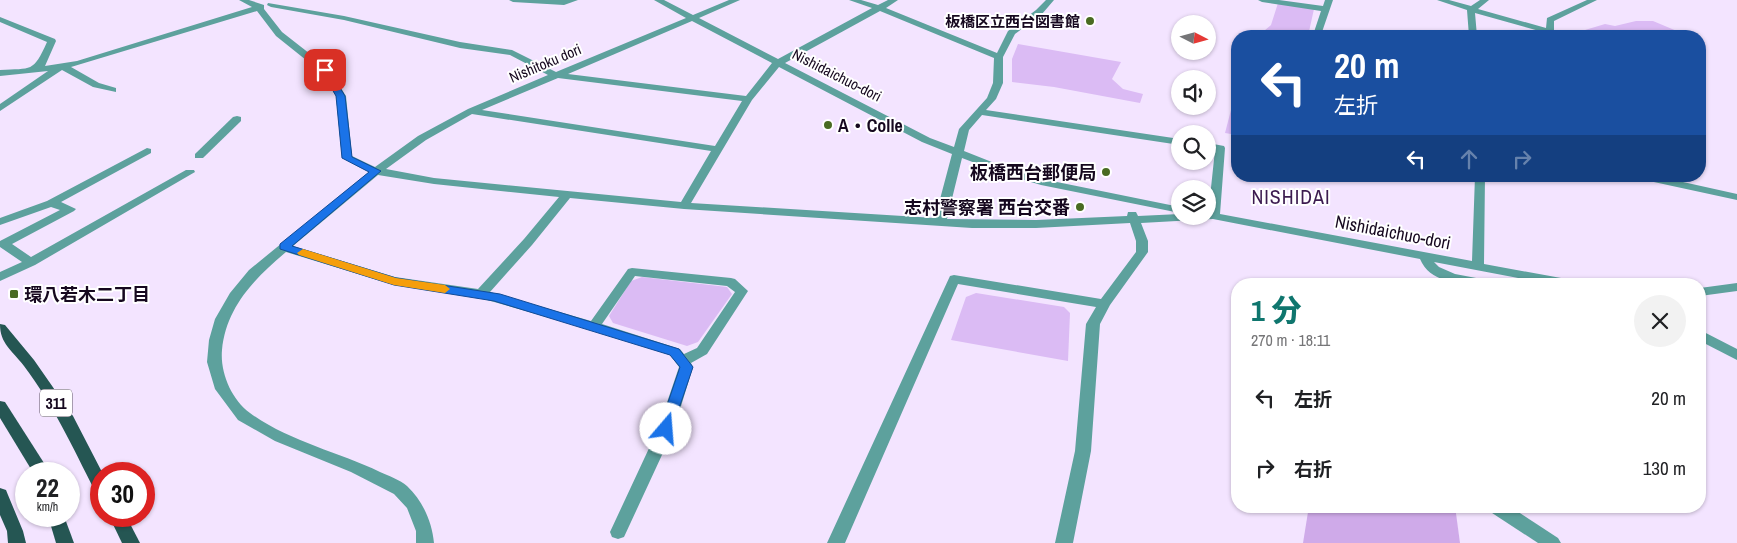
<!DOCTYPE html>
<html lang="ja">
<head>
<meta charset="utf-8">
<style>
  body { margin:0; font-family:"Archivo Narrow","Noto Sans JP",sans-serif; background:#f2f2f2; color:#202124; height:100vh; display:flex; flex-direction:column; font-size:19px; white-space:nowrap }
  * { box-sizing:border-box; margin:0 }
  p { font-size:16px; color:#757577 }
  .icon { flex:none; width:28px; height:28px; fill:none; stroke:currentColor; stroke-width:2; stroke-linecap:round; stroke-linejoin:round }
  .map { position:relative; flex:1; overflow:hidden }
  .sheet { position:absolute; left:1231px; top:278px; width:475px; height:235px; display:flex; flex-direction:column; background:#fff; border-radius:20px; box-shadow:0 1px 4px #0004 }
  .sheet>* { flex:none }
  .hud { position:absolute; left:1231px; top:30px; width:475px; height:152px; border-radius:20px; box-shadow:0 1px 4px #0004; background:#1a4fa0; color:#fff; overflow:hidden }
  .needle { width:32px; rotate:96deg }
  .tools { position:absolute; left:1171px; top:15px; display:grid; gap:10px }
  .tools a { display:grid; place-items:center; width:45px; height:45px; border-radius:50%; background:#fff; box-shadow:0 1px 4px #0004; font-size:25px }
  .speed { position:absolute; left:15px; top:462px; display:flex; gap:10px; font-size:25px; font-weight:700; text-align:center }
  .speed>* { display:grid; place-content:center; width:65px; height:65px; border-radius:50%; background:#fff; box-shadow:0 1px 4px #0004; line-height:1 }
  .speed small { font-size:12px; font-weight:400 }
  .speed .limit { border:8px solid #d22; background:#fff; color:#111 }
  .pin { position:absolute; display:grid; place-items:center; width:42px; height:42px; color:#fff; margin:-21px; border-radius:10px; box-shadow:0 2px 8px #0006 }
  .me { position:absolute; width:55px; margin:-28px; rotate:18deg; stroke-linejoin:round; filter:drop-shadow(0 0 4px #0008) }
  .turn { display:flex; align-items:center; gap:18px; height:105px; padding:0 20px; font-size:22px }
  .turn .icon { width:65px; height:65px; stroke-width:2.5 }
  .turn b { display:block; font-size:35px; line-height:42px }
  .lanes { display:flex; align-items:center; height:48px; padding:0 20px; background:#0003; justify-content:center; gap:25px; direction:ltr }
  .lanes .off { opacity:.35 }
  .round { display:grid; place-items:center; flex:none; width:52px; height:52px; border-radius:26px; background:#f2f2f2 }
  .head { display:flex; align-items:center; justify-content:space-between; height:85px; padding:0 20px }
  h1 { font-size:30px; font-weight:800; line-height:38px; color:#0f766e }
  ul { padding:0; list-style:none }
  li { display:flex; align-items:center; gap:15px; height:70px; padding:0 20px }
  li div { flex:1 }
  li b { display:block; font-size:19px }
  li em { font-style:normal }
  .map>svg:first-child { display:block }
  .green { fill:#dbbbf4 }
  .forest { fill:#cfaae9 }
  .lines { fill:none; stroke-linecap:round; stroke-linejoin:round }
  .minor { fill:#5da19d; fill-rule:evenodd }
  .major { fill:#255653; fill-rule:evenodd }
  .route { fill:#1a73e8; stroke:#114b97 }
  .slow { fill:#f59e0b }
  .poi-dot { fill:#496b22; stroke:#fff; stroke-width:2 }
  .labels { text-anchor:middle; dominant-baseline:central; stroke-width:4; stroke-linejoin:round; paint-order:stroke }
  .far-poi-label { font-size:15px; font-weight:bold; fill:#16081f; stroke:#fff; text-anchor:end }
  .far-street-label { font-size:15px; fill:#16081f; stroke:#fff }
  .shield { fill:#fff; stroke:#5c5262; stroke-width:1 }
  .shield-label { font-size:16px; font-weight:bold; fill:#16081f }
  .poi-label { font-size:18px; font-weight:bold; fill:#16081f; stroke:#fff; text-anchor:start }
  .street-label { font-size:18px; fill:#16081f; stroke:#fff }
  .quarter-label { font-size:20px; letter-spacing:1px; fill:#3c1b50; stroke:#fff }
</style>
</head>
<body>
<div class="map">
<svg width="1737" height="543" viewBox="0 0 1737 543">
  <rect width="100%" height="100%" fill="#f3e4ff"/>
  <g class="green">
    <path d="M 1278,3 L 1314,9 L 1308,36 L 1258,36 L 1271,25 Z"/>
    <path d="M 1636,21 L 1653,21 L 1684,34 L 1677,36 L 1578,36 L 1585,30 L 1605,24 L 1615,26 Z"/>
    <path d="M 1018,44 L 1121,62 L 1112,79 L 1123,89 L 1143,94 L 1140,103 L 1054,87 L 1012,82 L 1012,59 Z"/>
    <path d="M 1237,87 L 1237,135 L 1225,133 Z"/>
    <path d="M 642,277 L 727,287 L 732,294 L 698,342 L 687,346 L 613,323 L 609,316 L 631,281 Z"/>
    <path d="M 976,293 L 1064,307 L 1070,313 L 1068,361 L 951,340 L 966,297 Z"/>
  </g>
  <path class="forest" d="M 1309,506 L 1455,506 L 1460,543 L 1303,543 Z"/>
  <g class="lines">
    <g class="minor">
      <path d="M 239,0 L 249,0 L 264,5 L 264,9 L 282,32 L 328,68 L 346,96 L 352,156 L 375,167 L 418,136 L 468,109 L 548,75 L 510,55 L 460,48 L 344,20 L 271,7 L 267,5 L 268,3 L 344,16 L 460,42 L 512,50 L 556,72 L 686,18 L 654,0 L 664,0 L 693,15 L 729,0 L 740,0 L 699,18 L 778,59 L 872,8 L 849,0 L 861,0 L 878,5 L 888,0 L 898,0 L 886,8 L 997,53 L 1008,31 L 1036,10 L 1046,0 L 1054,0 L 1042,14 L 1015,34 L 1003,57 L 1003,83 L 996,99 L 986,110 L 1180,139 L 1180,145 L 982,115 L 969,130 L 964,151 L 1012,170 L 1047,180 L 1180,207 L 1180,213 L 1041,185 L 1004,174 L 962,158 L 947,219 L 1036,220 L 1127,216 L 1128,212 L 1136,212 L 1138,216 L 1180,214 L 1180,216 L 1208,216 L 1215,150 L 1208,149 L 1208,143 L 1224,146 L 1225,148 L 1220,214 L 1472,261 L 1475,176 L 1485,176 L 1484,264 L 1572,280 L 1578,284 L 1550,284 L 1434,262 L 1439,267 L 1455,274 L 1492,281 L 1494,284 C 1469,284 1432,287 1420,259 L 1213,219 L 1141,223 L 1148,241 L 1148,252 L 1110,305 L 1100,324 L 1091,451 L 1073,543 L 1055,543 L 1075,451 L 1086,324 L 1096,307 L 958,284 L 845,543 L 827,543 L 950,276 L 954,275 L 1101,299 L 1136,252 L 1136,241 L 1130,223 L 1036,228 L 972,228 L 684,209 L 570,198 L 532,245 L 490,292 L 591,321 L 628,269 L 632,268 L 731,278 L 735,279 L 748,291 L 707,354 L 691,363 L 693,367 L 674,429 L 624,537 L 618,539 L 612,537 L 610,532 L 658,429 L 679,367 L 670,355 L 589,329 L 480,298 L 394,285 L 286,252 C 255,278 226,307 222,350 C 220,372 231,399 250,413 C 288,441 338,452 380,472 C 389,476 400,480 407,486 C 423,501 432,522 434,543 L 416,543 L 416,531 L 407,508 L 394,494 L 351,472 L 275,441 L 238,420 L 215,389 L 207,362 L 209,340 L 215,319 L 230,293 L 249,270 L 369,172 L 342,158 L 336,96 L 321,72 L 276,36 L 257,11 L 71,67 L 99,83 L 116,88 L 116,92 L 93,87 L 62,70 L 0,111 L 0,104 L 48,71 L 0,76 L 0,70 C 32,68 33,73 47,42 L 0,22 L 0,17 L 55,39 L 56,41 L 45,66 L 77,61 L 252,7 ZM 880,11 L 994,58 L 993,83 L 987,98 L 959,129 L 954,147 L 930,138 L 785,63 ZM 692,21 L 772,63 L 746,96 L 568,74 ZM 779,67 L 922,142 L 952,154 L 935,218 L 691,203 L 752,100 ZM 558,78 L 742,101 L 715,146 L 482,110 ZM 472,114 L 711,151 L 681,202 L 434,178 L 386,169 L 426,140 ZM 378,175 L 434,184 L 559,197 L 524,239 L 478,289 L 395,277 L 293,246 ZM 635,276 L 727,286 L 735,292 L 697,348 L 684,354 L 680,349 L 602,324 Z"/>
      <path d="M 509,0 L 578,0 L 564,5 L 513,2 Z"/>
      <path d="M 1258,0 L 1279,0 L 1323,6 L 1325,0 L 1333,0 L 1322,32 L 1326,36 L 1317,36 L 1314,32 L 1321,11 L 1262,2 Z"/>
      <path d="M 1437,0 L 1449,0 L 1471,6 L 1480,0 L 1489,0 L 1478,9 L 1546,28 L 1547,18 L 1587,0 L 1597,0 L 1554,21 L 1554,31 L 1550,34 L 1475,13 L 1477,36 L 1469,36 L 1467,10 Z"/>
      <path d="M 237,116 L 241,117 L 241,121 L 203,158 L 195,158 L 195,154 L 233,117 Z"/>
      <path d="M 147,148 L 151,149 L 151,153 L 61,202 L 76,209 L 74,211 L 12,244 L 31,257 L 186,170 L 194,170 L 195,172 L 35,265 L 0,281 L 0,272 L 22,262 L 0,247 L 0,241 L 60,210 L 51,207 L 0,225 L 0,218 L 47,201 Z"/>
      <path d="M 1635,176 L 1656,176 L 1737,194 L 1737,200 L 1640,179 Z"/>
      <path d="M 1737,283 L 1737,291 L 1700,296 L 1700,288 Z"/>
      <path d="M 1700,330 L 1737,349 L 1737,360 L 1700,341 Z"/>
      <path d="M 1487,506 L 1509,506 L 1558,538 L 1561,543 L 1538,543 L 1489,511 Z"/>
    </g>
    <g class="major">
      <path d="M 0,324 L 5,325 L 34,360 L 73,416 L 103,474 L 101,474 L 101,492 L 95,491 C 72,446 54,406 24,366 C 12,350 0,344 0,324 Z"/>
      <path d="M 0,401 L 5,402 L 51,474 L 34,474 L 0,418 Z"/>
      <path d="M 0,488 L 6,490 L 8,495 L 23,531 L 26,543 L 8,543 L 7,531 L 0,515 Z"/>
      <path d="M 48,516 L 64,516 L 74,543 L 56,543 Z"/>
      <path d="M 109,516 L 126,516 L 140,543 L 122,543 Z"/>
    </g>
  </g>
  <path class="route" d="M 322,68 L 328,68 L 345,96 L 352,157 L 381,171 L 292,246 L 396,278 L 500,294 L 679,349 L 693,367 L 671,432 L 661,432 L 659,429 L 680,367 L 670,355 L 494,301 L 394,285 L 280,249 L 280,244 L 369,172 L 342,158 L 336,96 L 321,70 Z"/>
  <path class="slow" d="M 303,249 L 396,278 L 445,285 L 450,289 L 445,293 L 394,285 L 299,255 L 297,253 Z"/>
  <g class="poi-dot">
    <circle cx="1090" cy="21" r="5"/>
    <circle cx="828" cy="125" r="5"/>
    <circle cx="1106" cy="172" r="5"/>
    <circle cx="1080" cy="207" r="5"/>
    <rect x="9" y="289" width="10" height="10" rx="2.5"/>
  </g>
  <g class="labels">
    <g class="far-poi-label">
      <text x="1080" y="21">板橋区立西台図書館</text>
    </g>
    <g class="far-street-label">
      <text transform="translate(545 63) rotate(-23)">Nishitoku dori</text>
      <text transform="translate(837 75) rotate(27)">Nishidaichuo-dori</text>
    </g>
    <rect class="shield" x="40" y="389.5" width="32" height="27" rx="4"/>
    <g class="shield-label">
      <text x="56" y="403">311</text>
    </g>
    <g class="poi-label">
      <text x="838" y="125">A・Colle</text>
      <text x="1096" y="172" text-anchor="end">板橋西台郵便局</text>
      <text x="1070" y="207" text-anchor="end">志村警察署 西台交番</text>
      <text x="24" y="294">環八若木二丁目</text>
    </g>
    <g class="street-label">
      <text transform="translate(1393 232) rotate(11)">Nishidaichuo-dori</text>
    </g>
    <g class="quarter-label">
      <text x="1291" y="196">NISHIDAI</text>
    </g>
  </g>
</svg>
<div class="tools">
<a><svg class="needle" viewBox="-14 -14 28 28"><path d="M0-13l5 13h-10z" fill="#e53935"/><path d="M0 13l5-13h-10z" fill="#757577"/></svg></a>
<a><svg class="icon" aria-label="sound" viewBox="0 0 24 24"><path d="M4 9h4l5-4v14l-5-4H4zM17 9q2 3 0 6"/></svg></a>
<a><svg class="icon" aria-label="search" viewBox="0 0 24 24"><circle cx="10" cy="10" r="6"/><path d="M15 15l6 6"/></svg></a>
<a><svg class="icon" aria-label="layers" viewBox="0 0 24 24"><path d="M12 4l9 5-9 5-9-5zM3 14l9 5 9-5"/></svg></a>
</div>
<div class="speed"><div>22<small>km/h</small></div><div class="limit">30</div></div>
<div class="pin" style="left:325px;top:70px;background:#d93025"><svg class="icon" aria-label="arrive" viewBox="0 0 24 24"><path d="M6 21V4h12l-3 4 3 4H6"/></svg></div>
<svg class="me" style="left:666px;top:429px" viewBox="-20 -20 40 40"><circle r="19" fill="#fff"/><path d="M0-13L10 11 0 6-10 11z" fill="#1a73e8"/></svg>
<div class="hud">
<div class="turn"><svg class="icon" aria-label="left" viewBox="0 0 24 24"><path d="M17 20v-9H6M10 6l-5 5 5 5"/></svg><div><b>20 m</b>左折</div></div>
<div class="lanes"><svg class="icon" aria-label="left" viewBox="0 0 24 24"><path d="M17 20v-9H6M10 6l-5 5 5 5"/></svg><svg class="icon off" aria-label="ahead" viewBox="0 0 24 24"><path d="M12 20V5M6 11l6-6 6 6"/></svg><svg class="icon off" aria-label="right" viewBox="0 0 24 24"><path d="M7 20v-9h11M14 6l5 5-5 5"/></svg></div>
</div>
<section class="sheet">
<div class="head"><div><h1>1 分</h1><p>270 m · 18:11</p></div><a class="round"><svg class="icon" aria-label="close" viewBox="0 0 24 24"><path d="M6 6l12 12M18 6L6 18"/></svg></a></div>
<ul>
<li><svg class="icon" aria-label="left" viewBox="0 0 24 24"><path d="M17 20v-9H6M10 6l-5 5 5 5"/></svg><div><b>左折</b></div><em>20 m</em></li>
<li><svg class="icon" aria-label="right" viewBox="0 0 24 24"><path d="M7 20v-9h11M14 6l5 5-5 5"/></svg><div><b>右折</b></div><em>130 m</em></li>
</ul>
</section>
</div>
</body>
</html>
